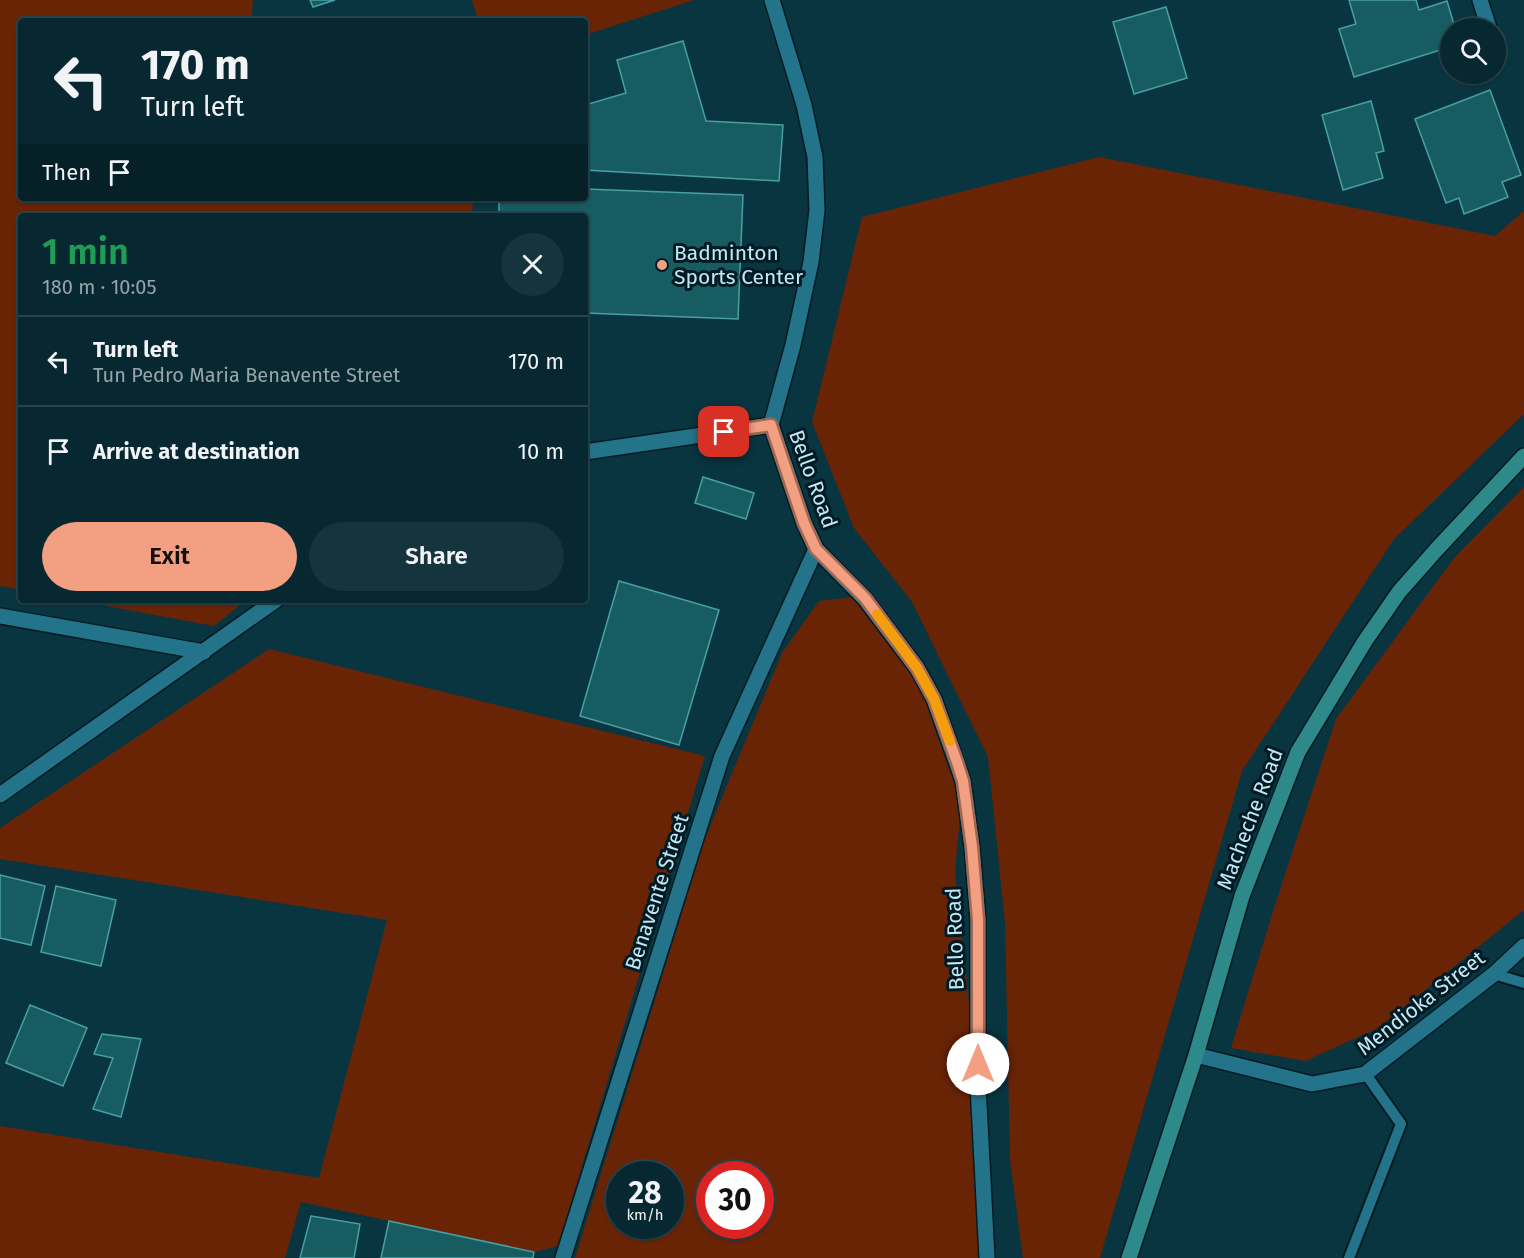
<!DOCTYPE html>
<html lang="en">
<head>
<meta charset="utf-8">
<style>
  body { margin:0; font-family:"Fira Sans",sans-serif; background:#15343d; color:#f1f3f6; height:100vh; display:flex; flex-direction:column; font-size:22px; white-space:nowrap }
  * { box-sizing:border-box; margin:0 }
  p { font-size:20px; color:#98a6ab }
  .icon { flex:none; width:33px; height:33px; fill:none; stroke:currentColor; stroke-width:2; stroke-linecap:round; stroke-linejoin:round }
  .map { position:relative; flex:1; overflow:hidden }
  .drawer { position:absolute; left:18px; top:213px; width:570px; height:390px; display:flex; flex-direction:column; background:#072831; border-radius:6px; box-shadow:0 2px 4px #0004,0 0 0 2px #28444d }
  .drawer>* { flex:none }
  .top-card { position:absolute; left:18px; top:18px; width:570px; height:183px; border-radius:6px; box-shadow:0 2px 4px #0004,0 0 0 2px #28444d; background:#072831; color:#f1f3f6; overflow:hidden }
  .controls { position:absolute; left:1440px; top:18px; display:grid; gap:12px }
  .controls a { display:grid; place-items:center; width:66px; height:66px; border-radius:50%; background:#072831; box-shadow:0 2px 4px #0004,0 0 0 2px #28444d; font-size:30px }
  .speed { position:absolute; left:606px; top:1161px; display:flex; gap:12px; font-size:30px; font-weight:700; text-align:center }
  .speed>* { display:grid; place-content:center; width:78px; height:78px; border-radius:50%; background:#072831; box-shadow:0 2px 4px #0004,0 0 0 2px #28444d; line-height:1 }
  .speed small { font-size:15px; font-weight:400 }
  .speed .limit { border:9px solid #d22; background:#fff; color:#111 }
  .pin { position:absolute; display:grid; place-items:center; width:51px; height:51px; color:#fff; margin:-26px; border-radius:12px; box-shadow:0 3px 9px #0006 }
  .me { position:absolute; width:66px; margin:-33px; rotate:0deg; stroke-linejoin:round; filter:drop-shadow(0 0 4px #0008) }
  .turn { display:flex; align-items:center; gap:21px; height:126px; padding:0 24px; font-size:27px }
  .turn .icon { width:78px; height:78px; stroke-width:2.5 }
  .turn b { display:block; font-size:42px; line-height:51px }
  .then { display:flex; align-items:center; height:57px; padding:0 24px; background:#0003; gap:12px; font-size:22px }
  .round { display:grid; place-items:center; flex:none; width:63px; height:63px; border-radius:32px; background:#15343d }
  .head { display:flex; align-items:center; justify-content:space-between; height:102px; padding:0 24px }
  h1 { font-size:36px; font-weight:600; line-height:45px; color:#1e9e55 }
  .action { display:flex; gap:12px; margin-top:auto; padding:12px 24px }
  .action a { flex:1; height:69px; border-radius:36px; background:#f3a082; color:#111; font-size:24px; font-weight:600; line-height:69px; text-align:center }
  .action a+a { background:#15343d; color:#f1f3f6 }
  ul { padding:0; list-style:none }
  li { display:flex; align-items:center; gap:18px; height:90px; padding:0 24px; border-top:2px solid #28444d }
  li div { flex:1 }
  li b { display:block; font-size:22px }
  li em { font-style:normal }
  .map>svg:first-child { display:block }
  .green { fill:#692406; fill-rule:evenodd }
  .building { fill:#175c60; stroke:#489fa4; stroke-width:1.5 }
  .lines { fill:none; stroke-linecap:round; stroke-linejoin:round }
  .service-casing { stroke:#031b22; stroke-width:14 }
  .minor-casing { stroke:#031b22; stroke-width:18 }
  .secondary-casing { stroke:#031b22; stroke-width:18 }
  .service { stroke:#23748b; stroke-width:10 }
  .minor { stroke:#23748b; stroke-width:15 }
  .secondary { stroke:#2e8a8a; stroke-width:15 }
  .route-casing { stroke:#9e6854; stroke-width:15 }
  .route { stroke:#f3a082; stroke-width:10 }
  .slow { stroke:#f59e0b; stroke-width:10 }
  .poi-dot { fill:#f3a082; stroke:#001b24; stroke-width:2 }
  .labels { text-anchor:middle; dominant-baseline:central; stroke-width:6; stroke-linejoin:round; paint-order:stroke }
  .poi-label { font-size:21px; fill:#c3e7f4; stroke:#001b24; text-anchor:start }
  .street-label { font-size:21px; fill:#c3e7f4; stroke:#001b24 }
</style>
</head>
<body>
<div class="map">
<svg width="1524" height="1258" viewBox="0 0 1524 1258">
  <rect width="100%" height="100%" fill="#093541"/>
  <g class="green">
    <path d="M 0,0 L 253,0 L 251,21 L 21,21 L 21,198 L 473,198 L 472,216 L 21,216 L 21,590 L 0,586 Z"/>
    <path d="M 472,0 L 694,0 L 585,35 L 585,21 L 478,21 Z"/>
    <path d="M 1099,157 L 1495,236 L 1524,211 L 1524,414 L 1394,539 L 1242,771 L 1100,1258 L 1023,1258 L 1010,1160 L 1005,923 L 988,757 L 912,602 L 854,528 L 812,422 L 862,217 Z"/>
    <path d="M 1524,487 L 1524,910 L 1378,1028 L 1305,1061 L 1231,1048 L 1274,908 L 1336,719 L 1454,558 Z"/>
    <path d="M 853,597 L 897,641 L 917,668 L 963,781 L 955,872 L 978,1085 L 987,1258 L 575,1258 L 704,841 L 782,653 L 819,601 ZM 620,1174 L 670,1174 L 670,1226 L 620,1226 ZM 710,1174 L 760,1174 L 760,1226 L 710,1226 Z"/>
    <path d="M 74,600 L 246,600 L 214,626 Z"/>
    <path d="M 269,649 L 705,756 L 558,1246 L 534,1252 L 301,1202 L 285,1258 L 0,1258 L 0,1126 L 319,1178 L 387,920 L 0,859 L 0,828 Z"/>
  </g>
  <g class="building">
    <path d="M 310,0 L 335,0 L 313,7 Z"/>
    <path d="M 1349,0 L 1416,0 L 1419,10 L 1447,1 L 1455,28 L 1450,28 L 1450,47 L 1354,77 L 1339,29 L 1356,24 Z"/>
    <path d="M 1166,7 L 1187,78 L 1134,94 L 1113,22 Z"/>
    <path d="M 683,41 L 706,121 L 783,125 L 779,181 L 585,170 L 585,105 L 626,93 L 617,60 Z"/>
    <path d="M 1490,90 L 1521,175 L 1502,182 L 1508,197 L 1464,214 L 1459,198 L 1446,203 L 1415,119 Z"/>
    <path d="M 1371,101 L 1384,151 L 1376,153 L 1383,178 L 1343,190 L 1322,115 Z"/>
    <path d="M 585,189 L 743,195 L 738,319 L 585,313 L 585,216 L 499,216 L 499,198 L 585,198 Z"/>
    <path d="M 703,477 L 754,493 L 746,519 L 695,503 Z"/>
    <path d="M 619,581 L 719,610 L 679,745 L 580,716 Z"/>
    <path d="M 0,875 L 45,886 L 31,945 L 0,938 Z"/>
    <path d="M 56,886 L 116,900 L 101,966 L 41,952 Z"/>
    <path d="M 30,1005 L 87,1028 L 63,1086 L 6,1063 Z"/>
    <path d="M 102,1034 L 141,1039 L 121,1117 L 93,1109 L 113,1058 L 94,1054 Z"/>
    <path d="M 311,1216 L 360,1224 L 354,1258 L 300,1258 Z"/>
    <path d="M 389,1221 L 534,1252 L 533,1258 L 381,1258 Z"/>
  </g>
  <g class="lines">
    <g class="service-casing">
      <g id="service">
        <path d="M 1494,974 L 1524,983"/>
        <path d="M 1349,1258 L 1401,1124 L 1365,1073"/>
      </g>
    </g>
    <g class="minor-casing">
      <g id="minor">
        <path d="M 772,0 L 804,105 L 815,157 L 817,210 L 811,262 L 793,345 L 771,425 L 804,523 L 816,549 L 865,599 L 917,668 L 934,699 L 963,781 L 972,847 L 978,920 L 978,1085 L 987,1258"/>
        <path d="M 1480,0 L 1489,28"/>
        <path d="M 1496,49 L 1498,57"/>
        <path d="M 585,452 L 771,425"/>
        <path d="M 0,616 L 204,652"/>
        <path d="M 0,795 L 276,600"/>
        <path d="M 1196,1055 L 1312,1084 L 1365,1074 L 1494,974 L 1524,946"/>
        <path d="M 563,1258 L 722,756 L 816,549"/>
      </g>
    </g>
    <g class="secondary-casing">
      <path id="secondary" d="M 1129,1258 L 1196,1055 L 1242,896 L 1298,752 L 1365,641 L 1399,592 L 1436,550 L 1524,456"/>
    </g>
    <use href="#service" class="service"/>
    <use href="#minor" class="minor"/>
    <use href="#secondary" class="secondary"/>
  </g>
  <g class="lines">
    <g class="route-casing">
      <path id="route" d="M 724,432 L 771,425 L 804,523 L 816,549 L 865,598 L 917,668 L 934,699 L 957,762 L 963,781 L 972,847 L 978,920 L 978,1064"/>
    </g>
    <use href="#route" class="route"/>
    <path class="slow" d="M 877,614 L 917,668 L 934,699 L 950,741"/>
  </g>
  <circle class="poi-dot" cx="662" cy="265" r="6"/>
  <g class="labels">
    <g class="poi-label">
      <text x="674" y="253">Badminton<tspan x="674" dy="24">Sports Center</tspan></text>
    </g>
    <g class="street-label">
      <text transform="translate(813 479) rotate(70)">Bello Road</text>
      <text transform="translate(1250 819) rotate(-69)">Macheche Road</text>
      <text transform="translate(657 892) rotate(-72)">Benavente Street</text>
      <text transform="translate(955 939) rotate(-92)">Bello Road</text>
      <text transform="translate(1421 1003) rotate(-38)">Mendioka Street</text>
    </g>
  </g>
</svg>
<div class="controls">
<a><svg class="icon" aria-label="search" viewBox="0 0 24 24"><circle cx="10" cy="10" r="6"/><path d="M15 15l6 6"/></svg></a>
</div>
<div class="speed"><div>28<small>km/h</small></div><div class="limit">30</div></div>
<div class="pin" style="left:724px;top:432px;background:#d93025"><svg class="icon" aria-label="arrive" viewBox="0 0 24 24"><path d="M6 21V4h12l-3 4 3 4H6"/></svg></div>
<svg class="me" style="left:978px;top:1064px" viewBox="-20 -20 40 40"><circle r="19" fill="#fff"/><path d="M0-13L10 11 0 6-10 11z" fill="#f3a082"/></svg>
<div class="top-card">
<div class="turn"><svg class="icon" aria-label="left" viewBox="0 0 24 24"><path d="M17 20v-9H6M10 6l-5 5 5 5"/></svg><div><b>170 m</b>Turn left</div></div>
<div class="then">Then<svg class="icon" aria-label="arrive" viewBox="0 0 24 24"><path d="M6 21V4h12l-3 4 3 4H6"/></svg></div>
</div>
<section class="drawer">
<div class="head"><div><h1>1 min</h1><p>180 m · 10:05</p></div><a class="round"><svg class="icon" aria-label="close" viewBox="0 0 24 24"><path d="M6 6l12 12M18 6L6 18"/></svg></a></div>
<ul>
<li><svg class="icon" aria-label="left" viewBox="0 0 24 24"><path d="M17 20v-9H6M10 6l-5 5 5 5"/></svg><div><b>Turn left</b><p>Tun Pedro Maria Benavente Street</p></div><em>170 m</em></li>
<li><svg class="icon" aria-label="arrive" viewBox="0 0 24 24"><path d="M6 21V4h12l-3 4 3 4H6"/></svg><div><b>Arrive at destination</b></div><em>10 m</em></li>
</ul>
<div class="action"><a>Exit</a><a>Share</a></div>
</section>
</div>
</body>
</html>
